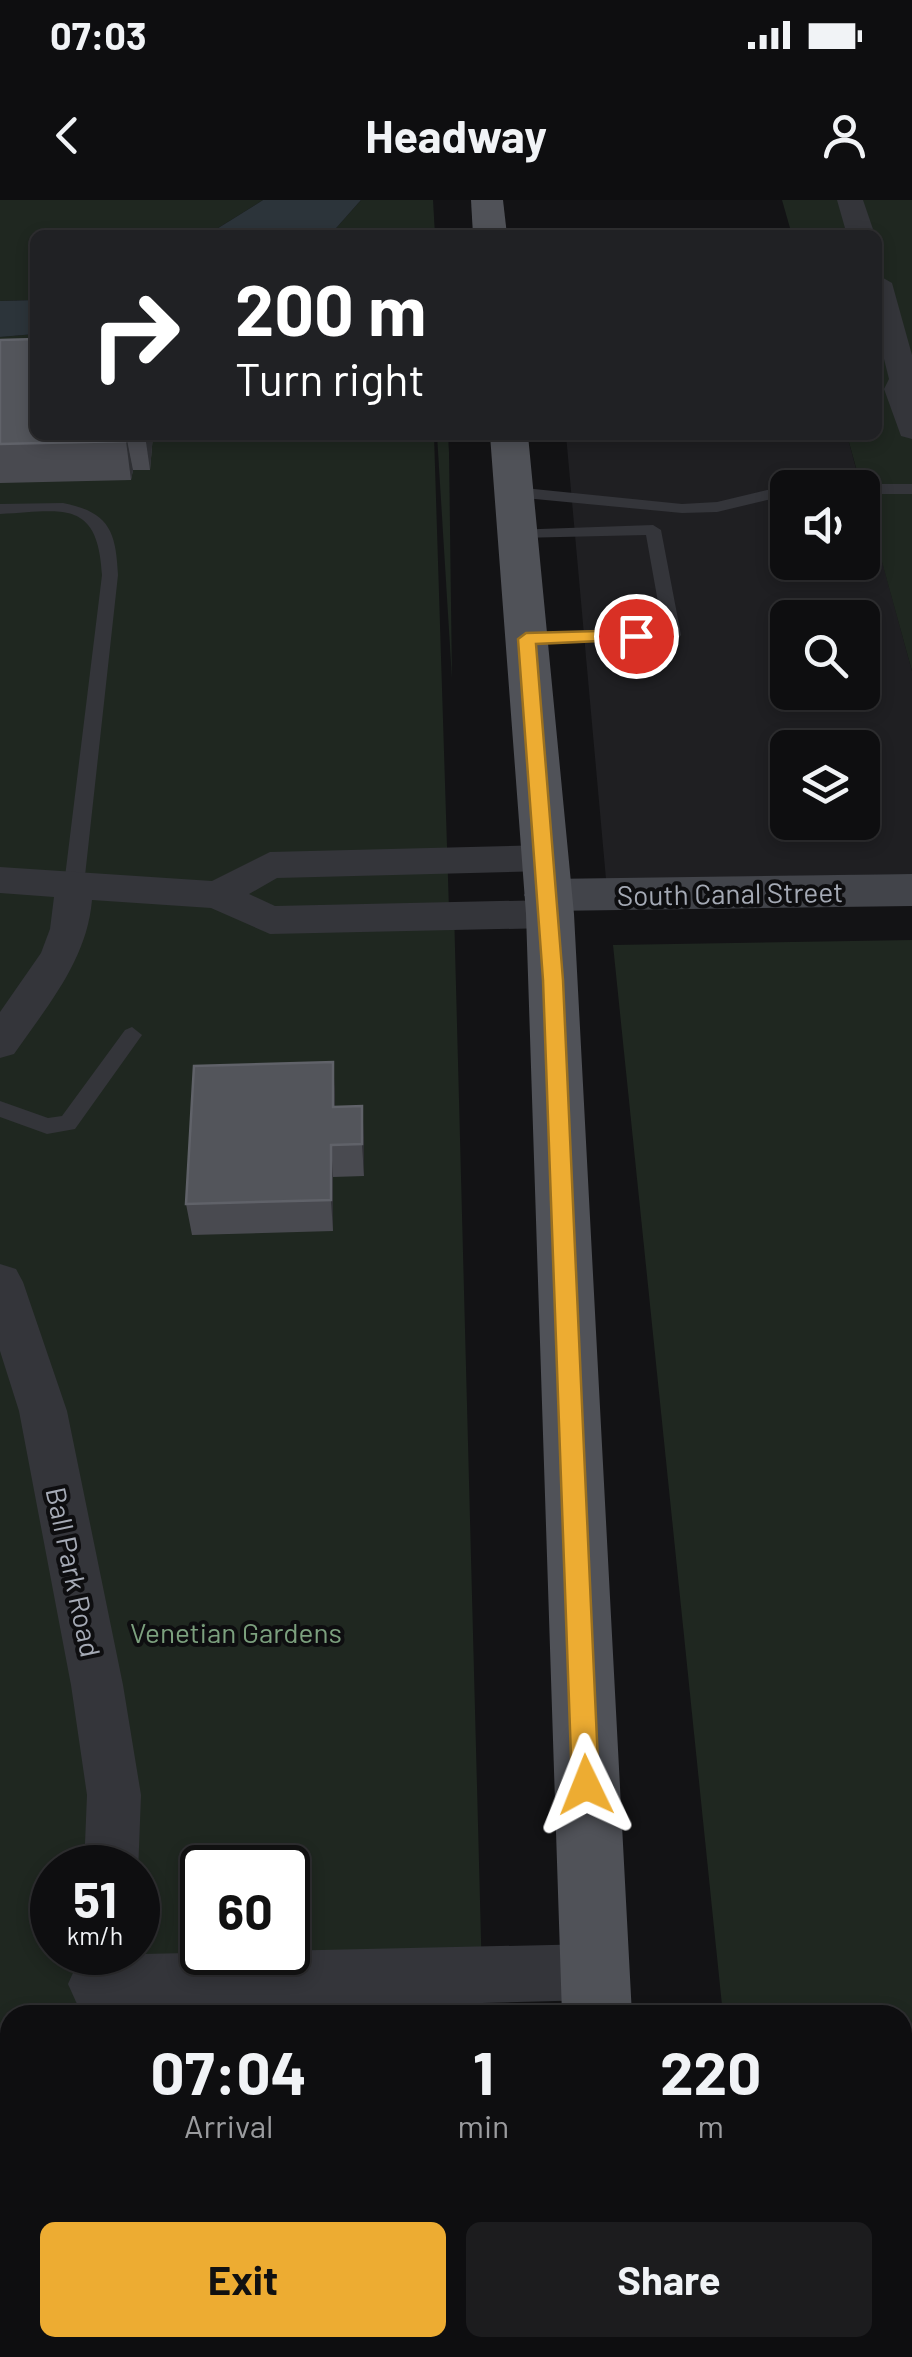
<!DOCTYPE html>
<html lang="en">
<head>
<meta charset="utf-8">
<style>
  body { margin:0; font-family:Barlow,sans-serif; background:#1c1c1e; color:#f1f3f6; height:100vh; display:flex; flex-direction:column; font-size:38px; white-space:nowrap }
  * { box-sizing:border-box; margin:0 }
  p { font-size:32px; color:#9b9c9f }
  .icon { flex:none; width:55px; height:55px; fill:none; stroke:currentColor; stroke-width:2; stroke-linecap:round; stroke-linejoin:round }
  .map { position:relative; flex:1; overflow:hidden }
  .drawer { position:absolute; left:0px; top:1805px; width:912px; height:352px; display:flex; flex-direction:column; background:#0e0e10; border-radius:30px 30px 0 0; box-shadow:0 5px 15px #0003,0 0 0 2px #2e2e30 }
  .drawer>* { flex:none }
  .guide { position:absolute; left:30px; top:30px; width:852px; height:210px; border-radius:15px; box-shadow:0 5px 15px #0003,0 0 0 2px #2e2e30; background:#202124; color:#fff; overflow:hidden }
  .tools { position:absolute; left:770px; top:270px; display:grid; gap:20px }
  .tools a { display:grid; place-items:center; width:110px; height:110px; border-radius:15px; background:#0e0e10; box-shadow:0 5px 15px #0003,0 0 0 2px #2e2e30; font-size:50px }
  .speed { position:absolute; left:30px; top:1645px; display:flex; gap:20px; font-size:50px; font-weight:700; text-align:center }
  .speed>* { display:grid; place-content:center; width:130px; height:130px; border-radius:50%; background:#0e0e10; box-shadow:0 5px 15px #0003,0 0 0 2px #2e2e30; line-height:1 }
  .speed small { font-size:25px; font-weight:400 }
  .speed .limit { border:5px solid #111; border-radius:15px; background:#fff; color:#111 }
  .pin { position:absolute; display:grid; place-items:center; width:85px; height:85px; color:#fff; margin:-42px; border:5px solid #fff; border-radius:50%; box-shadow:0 2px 10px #0007 }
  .me { position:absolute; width:110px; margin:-55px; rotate:358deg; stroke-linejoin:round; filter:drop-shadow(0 0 8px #0008) }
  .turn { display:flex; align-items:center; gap:35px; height:210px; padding:0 40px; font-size:45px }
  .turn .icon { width:130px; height:130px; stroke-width:2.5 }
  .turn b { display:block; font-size:70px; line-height:85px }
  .eta { display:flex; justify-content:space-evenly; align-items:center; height:170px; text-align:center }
  .eta b { font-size:60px; font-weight:700; line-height:70px }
  .action { display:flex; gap:20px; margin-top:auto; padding:20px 40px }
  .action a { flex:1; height:115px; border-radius:15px; background:#edac32; color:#111; font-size:40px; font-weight:700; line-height:115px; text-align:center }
  .action a+a { background:#1c1c1e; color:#f1f3f6 }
  .status { display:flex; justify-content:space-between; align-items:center; height:70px; padding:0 50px; background:#0e0e10; direction:ltr }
  .status svg { height:28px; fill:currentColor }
  header { display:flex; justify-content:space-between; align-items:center; height:130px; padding:0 40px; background:#0e0e10; font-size:45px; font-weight:700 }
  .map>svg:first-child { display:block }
  .built { fill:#1f1f22; fill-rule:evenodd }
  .green { fill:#1f2720; fill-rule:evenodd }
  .water { fill:#2c343a }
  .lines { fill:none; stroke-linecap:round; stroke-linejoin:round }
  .lane { fill:#34353a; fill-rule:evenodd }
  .street { fill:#34353a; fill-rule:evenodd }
  .secondary { fill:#42444a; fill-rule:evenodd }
  .primary { fill:#505258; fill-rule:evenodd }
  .wall { fill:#494a50 }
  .shaded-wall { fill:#2f3034 }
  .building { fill:#53555b; stroke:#606269; stroke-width:2.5 }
  .route { fill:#edac32; stroke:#9a7020; stroke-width:2.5 }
  .labels { text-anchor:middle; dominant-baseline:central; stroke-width:8; stroke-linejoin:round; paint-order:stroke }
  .street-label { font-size:28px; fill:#a5aab5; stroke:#0e0e10 }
  .park-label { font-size:28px; fill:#7ca07e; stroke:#0e0e10 }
</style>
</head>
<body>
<div class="status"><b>07:03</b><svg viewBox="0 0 49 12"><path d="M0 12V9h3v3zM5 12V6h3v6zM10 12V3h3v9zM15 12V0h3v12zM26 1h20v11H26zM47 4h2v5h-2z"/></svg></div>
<header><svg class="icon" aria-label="back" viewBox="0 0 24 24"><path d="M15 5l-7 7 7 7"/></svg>Headway<svg class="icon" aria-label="person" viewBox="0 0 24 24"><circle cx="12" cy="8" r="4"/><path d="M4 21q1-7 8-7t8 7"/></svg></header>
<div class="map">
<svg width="912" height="2157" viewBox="0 0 912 2157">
  <rect width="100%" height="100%" fill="#131315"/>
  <path class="built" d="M 566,235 L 847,235 L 861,287 L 788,288 L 788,362 L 862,362 L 863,291 L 912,471 L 912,674 L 606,679 ZM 788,418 L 862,418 L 862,492 L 788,492 ZM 788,548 L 862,548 L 862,622 L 788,622 Z"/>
  <g class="green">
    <path d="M 0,0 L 263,0 L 207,35 L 35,35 L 35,100 L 0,101 Z"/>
    <path d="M 361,0 L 433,0 L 435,35 L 330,35 Z"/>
    <path d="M 782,0 L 912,0 L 912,471 L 847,235 L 878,235 L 878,35 L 792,35 Z"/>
    <path d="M 35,134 L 35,235 L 434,235 L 449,710 L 454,710 L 483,1815 L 10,1815 L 10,2148 L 218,2148 L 206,2157 L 0,2157 L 0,137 ZM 52,1668 L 138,1668 L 138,1752 L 52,1752 ZM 202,1668 L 288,1668 L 288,1752 L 202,1752 Z"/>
    <path d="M 437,235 L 448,235 L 449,252 L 452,479 Z"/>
    <path d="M 912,740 L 912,1866 L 903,1866 L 902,1815 L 723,1815 L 613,745 Z"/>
  </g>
  <g class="water">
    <path d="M 263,0 L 361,0 L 330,35 L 207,35 Z"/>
    <path d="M 35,100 L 35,134 L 0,137 L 0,101 Z"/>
  </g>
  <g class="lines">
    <g class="lane">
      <path d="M 862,284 L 912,284 L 912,294 L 862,294 L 862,288 L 855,288 Z"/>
      <path d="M 788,285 L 794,288 L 788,288 L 788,295 L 717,312 L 682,313 L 514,297 L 506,292 L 514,287 L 682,304 L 717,302 Z"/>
      <path d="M 63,303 C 109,312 116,331 118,375 L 84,685 L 74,692 L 64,685 L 102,375 C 98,298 62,311 0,314 L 0,304 Z"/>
      <path d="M 653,325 L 661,330 L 681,435 L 678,439 L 520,443 L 520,435 L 526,434 L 663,430 L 646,335 L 518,338 L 510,333 L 512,330 Z"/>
      <path d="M 132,827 L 142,835 L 75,929 L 47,934 L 0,917 L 0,901 L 48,918 L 62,916 L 125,830 Z"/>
    </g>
    <g class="street">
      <path d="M 837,0 L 863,0 L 875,35 L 847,35 Z"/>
      <path d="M 878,75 L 892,83 L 912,155 L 912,239 L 901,236 L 884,189 L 889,179 L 878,135 Z"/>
      <path d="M 545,645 L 558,649 L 564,658 L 558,667 L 545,671 L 277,678 L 249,694 L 275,706 L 550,700 L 564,704 L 569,714 L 564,724 L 550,728 L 270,734 L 211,708 L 92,700 C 87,760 48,805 14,854 L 0,858 L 0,812 L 41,753 L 50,729 L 54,697 L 0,693 L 0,667 L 212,681 L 270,652 Z"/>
      <path d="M 0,1064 L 16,1069 L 23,1082 L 67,1211 L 123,1485 L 141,1595 L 138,1673 L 138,1668 L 84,1668 L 87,1595 L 71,1485 L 19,1211 L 0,1151 Z"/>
      <path d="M 594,1744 L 614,1752 L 622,1772 L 614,1792 L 594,1800 L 97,1813 L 77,1804 L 68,1784 L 77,1764 L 97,1755 Z"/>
      <path d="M 10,1906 L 10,1975 L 0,1979 L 0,1910 Z"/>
    </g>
    <path class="secondary" d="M 912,674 L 912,706 L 548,711 L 531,706 L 524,695 L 531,684 L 548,679 Z"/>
    <g class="primary">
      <path d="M 471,0 L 503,0 L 507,35 L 473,35 Z"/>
      <path d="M 490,235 L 528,235 L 574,714 L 632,1815 L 562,1815 L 526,714 Z"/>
      <path d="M 581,2148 L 658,2148 L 660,2157 L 582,2157 Z"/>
    </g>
  </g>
  <g class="wall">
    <path d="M 0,140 L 35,235 L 153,235 L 150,270 L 133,270 L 131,280 L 0,283 Z"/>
    <path d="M 333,862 L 335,906 L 362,906 L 364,976 L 333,977 L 333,1031 L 192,1035 L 186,1004 Z"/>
  </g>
  <g class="shaded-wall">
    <path d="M 126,235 L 133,270 L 131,280 L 126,241 Z"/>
    <path d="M 145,235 L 153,235 L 150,270 Z"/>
    <path d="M 333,862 L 335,894 L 335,938 L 333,907 Z"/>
    <path d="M 362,906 L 364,937 L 364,976 L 362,944 Z"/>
    <path d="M 331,945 L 333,977 L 333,1031 L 331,1000 Z"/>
  </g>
  <g class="building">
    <path d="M 35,139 L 35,235 L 126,235 L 126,241 L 0,244 L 0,140 Z"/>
    <path d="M 333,862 L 333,907 L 362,906 L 362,944 L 331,945 L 331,1000 L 186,1004 L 194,866 Z"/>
  </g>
  <path class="route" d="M 636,430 L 642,432 L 642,439 L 536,444 L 563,780 L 599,1585 L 595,1594 L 586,1598 L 576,1594 L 572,1585 L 543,780 L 518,439 L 526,433 Z"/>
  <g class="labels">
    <g class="street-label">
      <text transform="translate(730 693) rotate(-1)">South Canal Street</text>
      <text transform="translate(74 1372) rotate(78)">Ball Park Road</text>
    </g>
    <g class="park-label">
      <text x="236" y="1432">Venetian Gardens</text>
    </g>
  </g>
</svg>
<div class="tools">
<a><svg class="icon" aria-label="sound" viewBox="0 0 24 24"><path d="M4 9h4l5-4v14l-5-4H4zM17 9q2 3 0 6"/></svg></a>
<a><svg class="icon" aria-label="search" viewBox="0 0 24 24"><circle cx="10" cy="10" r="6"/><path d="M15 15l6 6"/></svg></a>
<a><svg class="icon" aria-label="layers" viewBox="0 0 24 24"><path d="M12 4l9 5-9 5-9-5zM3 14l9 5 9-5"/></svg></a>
</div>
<div class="speed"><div>51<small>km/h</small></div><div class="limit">60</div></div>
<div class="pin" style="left:636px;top:436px;background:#d93025"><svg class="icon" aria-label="arrive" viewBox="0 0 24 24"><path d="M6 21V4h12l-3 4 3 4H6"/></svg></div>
<svg class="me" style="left:586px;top:1585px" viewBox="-20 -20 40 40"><path d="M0-17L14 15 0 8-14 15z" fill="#edac32" stroke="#fff" stroke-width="4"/></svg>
<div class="guide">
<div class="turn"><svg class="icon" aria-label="right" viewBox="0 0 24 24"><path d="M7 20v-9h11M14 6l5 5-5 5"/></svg><div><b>200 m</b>Turn right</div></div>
</div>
<section class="drawer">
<div class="eta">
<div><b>07:04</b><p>Arrival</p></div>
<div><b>1</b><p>min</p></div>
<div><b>220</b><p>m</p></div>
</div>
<div class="action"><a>Exit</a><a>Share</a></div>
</section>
</div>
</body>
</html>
